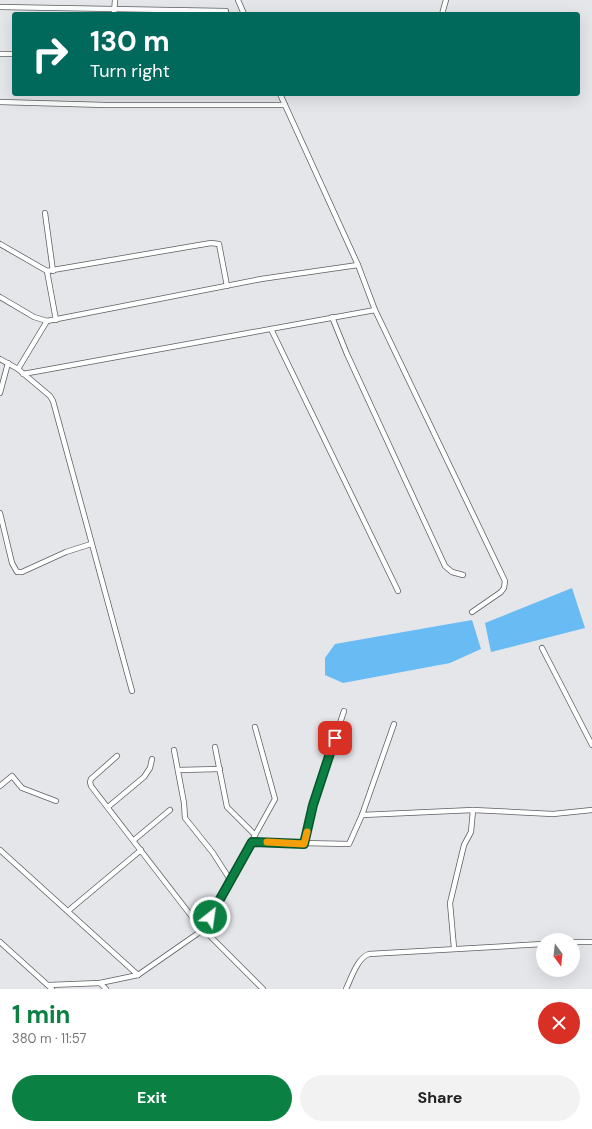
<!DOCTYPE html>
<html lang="en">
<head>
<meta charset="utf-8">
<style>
  body { margin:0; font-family:"DM Sans",sans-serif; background:#f2f2f2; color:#222; height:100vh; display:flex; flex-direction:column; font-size:15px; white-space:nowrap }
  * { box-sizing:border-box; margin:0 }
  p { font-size:13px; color:#767676 }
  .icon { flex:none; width:22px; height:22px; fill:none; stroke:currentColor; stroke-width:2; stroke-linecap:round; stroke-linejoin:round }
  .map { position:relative; height:989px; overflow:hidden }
  .drawer { display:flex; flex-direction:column; background:#fff; flex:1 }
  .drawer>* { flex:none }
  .top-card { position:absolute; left:12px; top:12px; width:568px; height:84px; border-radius:4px; box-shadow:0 4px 16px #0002; background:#00695c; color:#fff; overflow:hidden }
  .needle { width:26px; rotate:165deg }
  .tools { position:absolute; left:536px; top:933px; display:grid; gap:8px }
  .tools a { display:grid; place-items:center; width:44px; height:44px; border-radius:50%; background:#fff; box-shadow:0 4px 16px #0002; font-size:20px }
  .pin { position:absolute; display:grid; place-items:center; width:34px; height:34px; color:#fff; margin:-17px; border-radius:8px; box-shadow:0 2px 6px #0006 }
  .me { position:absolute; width:44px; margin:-22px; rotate:30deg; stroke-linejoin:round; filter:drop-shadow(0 0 3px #0008) }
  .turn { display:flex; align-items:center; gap:14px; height:84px; padding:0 12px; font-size:18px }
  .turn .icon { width:52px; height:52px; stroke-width:2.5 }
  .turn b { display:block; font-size:28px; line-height:34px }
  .round { display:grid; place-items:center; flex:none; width:42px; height:42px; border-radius:21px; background:#f2f2f2 }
  .summary { display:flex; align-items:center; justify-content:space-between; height:68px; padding:0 12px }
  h1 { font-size:24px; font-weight:700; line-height:30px; color:#0b8043 }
  .button { display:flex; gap:8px; margin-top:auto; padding:8px 12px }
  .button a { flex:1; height:46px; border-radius:24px; background:#0b8043; color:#fff; font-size:16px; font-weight:700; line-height:46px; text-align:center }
  .button a+a { background:#f2f2f2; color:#222 }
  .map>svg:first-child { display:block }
  .water { fill:#68bbf3 }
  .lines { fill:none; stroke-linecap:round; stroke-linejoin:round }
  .minor-casing { stroke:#5d5f61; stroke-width:6 }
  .minor { stroke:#fff; stroke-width:4.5 }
  .route-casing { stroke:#07532c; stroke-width:10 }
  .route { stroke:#0b8043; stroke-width:7 }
  .slow { stroke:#f59e0b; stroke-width:7 }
</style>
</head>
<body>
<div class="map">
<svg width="592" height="989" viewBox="0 0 592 989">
  <rect width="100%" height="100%" fill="#e4e6ea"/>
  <g class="water">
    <path d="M 572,588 L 585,628 L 491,652 L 485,623 Z"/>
    <path d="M 472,620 L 481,649 L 450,663 L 343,683 L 325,675 L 325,658 L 335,644 Z"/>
  </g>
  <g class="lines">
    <g class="minor-casing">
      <g id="minor">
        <path d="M 238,0 L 244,14"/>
        <path d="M 0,7 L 226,11"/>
        <path d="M 114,14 L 115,0"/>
        <path d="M 442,14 L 446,0"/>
        <path d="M 0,54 L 14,54"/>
        <path d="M 280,94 L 358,265 L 375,310 L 505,581 L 504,588 L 501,592 L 472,612"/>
        <path d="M 0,102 L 106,105 L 285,105"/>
        <path d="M 45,213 L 53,271"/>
        <path d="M 0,244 L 47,271 L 211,243 L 219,244 L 227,286"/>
        <path d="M 47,271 L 56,320"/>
        <path d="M 0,297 L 34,317 L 47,321 L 261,279 L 358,265"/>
        <path d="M 332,317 L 347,354 L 445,566 L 452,572 L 463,575"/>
        <path d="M 271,329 L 398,591"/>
        <path d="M 0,359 L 18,369 L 50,396 L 53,401 L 132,691"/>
        <path d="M 18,369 L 47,321"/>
        <path d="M 23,374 L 375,310"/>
        <path d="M 0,393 L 8,363"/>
        <path d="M 0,513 L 12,563 L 17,572 L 22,572 L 66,552 L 91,544"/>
        <path d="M 542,648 L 592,745"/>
        <path d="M 215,747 L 227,807 L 255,835"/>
        <path d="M 174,750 L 184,803 L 185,818 L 213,853 L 231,881"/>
        <path d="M 117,756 L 91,779 L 90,782 L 91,786 L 196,922 L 263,989"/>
        <path d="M 178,770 L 220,769"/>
        <path d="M 0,786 L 12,776 L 22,788 L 56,801"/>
        <path d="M 108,807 L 144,777 L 150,768 L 152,759"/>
        <path d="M 362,815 L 473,810 L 553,814 L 592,810"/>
        <path d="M 134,840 L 170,810"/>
        <path d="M 252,842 L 349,844 L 362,815 L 394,724"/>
        <path d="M 304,844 L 313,805 L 344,711"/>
        <path d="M 0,850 L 138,975"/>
        <path d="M 68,911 L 141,850"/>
        <path d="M 0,942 L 52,989"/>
        <path d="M 573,942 L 592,942"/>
        <path d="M 454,948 L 450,903 L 464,845 L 471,832 L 473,810"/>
        <path d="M 100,983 L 106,989"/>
        <path d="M 49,985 L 100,983 L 138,975 L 197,934 L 203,929 L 275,799 L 255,727"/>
        <path d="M 346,989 C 351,979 357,958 369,954 L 543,944"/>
      </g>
    </g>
    <use href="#minor" class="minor"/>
  </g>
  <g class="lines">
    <g class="route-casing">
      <path id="route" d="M 210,917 L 252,842 L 304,844 L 313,805 L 335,738"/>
    </g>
    <use href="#route" class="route"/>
    <path class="slow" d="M 267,842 L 304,844 L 307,832"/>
  </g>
</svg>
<div class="tools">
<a><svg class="needle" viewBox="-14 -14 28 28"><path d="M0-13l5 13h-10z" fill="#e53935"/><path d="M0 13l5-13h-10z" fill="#767676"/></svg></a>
</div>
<div class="pin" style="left:335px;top:738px;background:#d93025"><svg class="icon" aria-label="arrive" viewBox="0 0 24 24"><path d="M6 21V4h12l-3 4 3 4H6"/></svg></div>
<svg class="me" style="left:210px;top:917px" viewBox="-20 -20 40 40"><circle r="17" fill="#0b8043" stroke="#fff" stroke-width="3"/><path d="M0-11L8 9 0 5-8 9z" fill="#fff"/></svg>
<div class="top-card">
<div class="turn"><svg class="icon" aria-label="right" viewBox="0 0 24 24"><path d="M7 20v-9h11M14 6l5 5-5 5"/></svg><div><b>130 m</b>Turn right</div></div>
</div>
</div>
<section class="drawer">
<div class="summary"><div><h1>1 min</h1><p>380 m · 11:57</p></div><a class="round" style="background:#d93025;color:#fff"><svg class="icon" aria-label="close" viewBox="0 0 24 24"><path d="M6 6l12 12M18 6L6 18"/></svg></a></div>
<div class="button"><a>Exit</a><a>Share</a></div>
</section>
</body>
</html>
